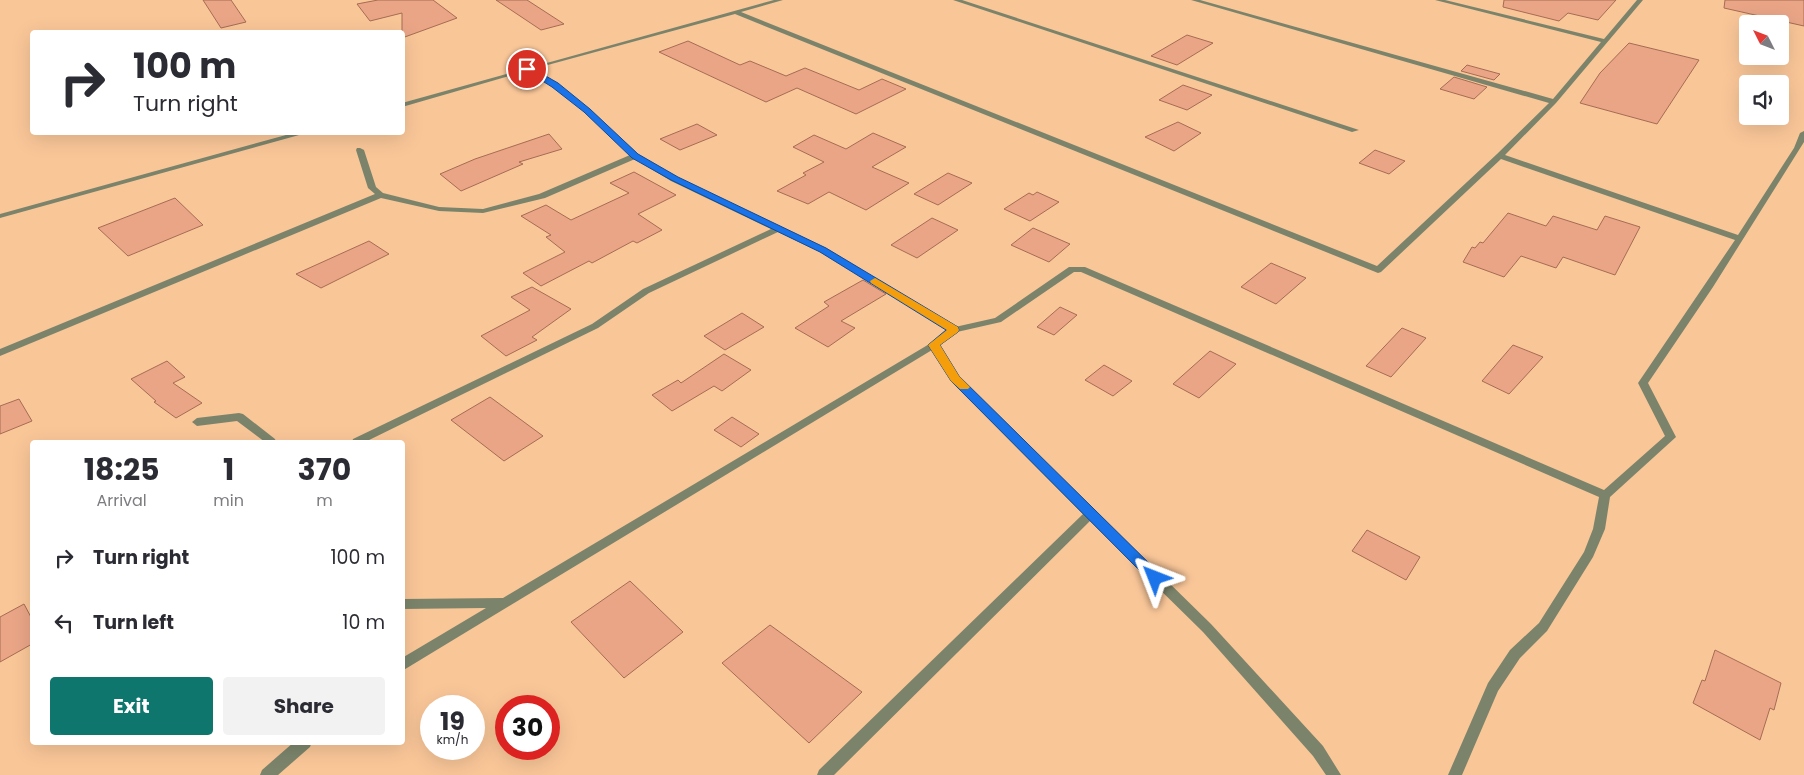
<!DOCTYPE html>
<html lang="en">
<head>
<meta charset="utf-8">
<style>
  body { margin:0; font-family:Poppins,sans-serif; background:#f2f2f3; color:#2b2b33; height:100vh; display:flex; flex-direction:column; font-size:19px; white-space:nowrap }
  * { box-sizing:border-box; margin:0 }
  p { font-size:16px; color:#7c7c81 }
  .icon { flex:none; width:28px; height:28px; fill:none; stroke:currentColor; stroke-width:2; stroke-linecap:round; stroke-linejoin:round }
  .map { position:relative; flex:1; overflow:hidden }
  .panel { position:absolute; left:30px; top:440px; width:375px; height:305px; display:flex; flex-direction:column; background:#fff; border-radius:5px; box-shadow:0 5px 20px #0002 }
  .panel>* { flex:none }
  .guide { position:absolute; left:30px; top:30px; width:375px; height:105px; border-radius:5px; box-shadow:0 5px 20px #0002; background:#fff; color:#2b2b33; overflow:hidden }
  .needle { width:32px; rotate:312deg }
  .fabs { position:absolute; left:1739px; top:15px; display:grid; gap:10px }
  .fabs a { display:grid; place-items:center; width:50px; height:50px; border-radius:5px; background:#fff; box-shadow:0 5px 20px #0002; font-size:25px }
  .speed { position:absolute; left:420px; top:695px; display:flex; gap:10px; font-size:25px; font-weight:700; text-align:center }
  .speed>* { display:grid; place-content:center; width:65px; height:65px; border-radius:50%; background:#fff; box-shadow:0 5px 20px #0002; line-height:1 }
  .speed small { font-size:12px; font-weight:400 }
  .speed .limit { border:8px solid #d22; background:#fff; color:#111 }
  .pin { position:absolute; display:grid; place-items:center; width:42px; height:42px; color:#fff; margin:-21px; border:2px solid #fff; border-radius:50%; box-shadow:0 1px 5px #0007 }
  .me { position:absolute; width:55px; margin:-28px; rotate:315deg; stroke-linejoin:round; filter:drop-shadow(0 0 4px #0008) }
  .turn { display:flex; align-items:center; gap:18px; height:105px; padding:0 20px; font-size:22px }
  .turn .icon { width:65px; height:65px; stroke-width:2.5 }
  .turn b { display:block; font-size:35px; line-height:42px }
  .eta { display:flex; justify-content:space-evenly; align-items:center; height:85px; text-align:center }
  .eta b { font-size:30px; font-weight:700; line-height:35px }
  .cta { display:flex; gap:10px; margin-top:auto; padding:10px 20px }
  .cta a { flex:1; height:58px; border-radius:5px; background:#0f766e; color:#fff; font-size:20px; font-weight:700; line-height:58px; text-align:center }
  .cta a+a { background:#f2f2f3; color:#2b2b33 }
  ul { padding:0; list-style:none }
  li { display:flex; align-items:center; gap:15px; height:65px; padding:0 20px }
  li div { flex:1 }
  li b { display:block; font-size:19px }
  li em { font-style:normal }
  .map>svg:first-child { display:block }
  .building { fill:#eaa587; stroke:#a66c53 }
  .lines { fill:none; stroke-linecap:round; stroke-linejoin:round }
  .street { fill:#7b846b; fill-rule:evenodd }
  .route { fill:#1a73e8; stroke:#114b97 }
  .slow { fill:#f59e0b }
</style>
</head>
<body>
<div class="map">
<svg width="1804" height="775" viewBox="0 0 1804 775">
  <rect width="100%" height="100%" fill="#f9c698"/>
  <g class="building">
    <path d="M 203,0 L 231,0 L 246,22 L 221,28 Z"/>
    <path d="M 378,0 L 433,0 L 457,18 L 402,38 L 402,13 L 370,21 L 357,4 Z"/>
    <path d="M 496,0 L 527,0 L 564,24 L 541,30 Z"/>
    <path d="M 1504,0 L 1616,0 L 1598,20 L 1568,13 L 1559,21 L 1503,7 Z"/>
    <path d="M 1725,0 L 1804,0 L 1804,26 L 1724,8 Z"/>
    <path d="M 1187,35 L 1213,43 L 1177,65 L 1151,56 Z"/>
    <path d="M 688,41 L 740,65 L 750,61 L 786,76 L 805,68 L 859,90 L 882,79 L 906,89 L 856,114 L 797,88 L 766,102 L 659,52 Z"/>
    <path d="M 1629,43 L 1699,60 L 1657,124 L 1580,103 L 1600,73 Z"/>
    <path d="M 1467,65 L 1500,74 L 1494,80 L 1461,71 Z"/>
    <path d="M 1454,77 L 1487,87 L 1474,99 L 1440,89 Z"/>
    <path d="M 1183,85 L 1212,95 L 1187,110 L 1159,100 Z"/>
    <path d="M 1178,122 L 1201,133 L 1174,151 L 1145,137 Z"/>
    <path d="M 697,124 L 717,135 L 680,150 L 660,139 Z"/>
    <path d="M 873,133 L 906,147 L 872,167 L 909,183 L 866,210 L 829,192 L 808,204 L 777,191 L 806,175 L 803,173 L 824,162 L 793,147 L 814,135 L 846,149 Z"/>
    <path d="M 549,134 L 562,149 L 519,162 L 523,164 L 461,191 L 440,174 L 475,159 Z"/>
    <path d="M 1375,150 L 1405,161 L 1389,174 L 1359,163 Z"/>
    <path d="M 634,172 L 676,195 L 638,214 L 662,230 L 637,243 L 633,241 L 592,263 L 589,261 L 541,286 L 523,273 L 565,252 L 546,237 L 551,235 L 521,216 L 546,205 L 571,220 L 629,193 L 610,183 Z"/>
    <path d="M 948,173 L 972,183 L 938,205 L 914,194 Z"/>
    <path d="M 1037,192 L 1059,202 L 1030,221 L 1004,209 L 1029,193 L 1033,195 Z"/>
    <path d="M 175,198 L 203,225 L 128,256 L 98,228 Z"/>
    <path d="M 1508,213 L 1546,226 L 1553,216 L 1597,230 L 1605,216 L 1640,227 L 1615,275 L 1563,257 L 1556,268 L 1521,256 L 1504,277 L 1463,262 L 1472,247 L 1475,248 L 1480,242 L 1483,243 Z"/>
    <path d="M 932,218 L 958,230 L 917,258 L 891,245 Z"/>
    <path d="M 1033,228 L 1070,244 L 1049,262 L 1011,245 Z"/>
    <path d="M 369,241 L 389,254 L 321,288 L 296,274 Z"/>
    <path d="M 1271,263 L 1306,278 L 1276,304 L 1241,287 Z"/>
    <path d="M 863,280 L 886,294 L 841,321 L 855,328 L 828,347 L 795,328 L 829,306 L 824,302 Z"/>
    <path d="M 532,287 L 571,309 L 532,337 L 537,340 L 506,356 L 481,336 L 530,310 L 511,297 Z"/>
    <path d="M 1060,307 L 1077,315 L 1054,335 L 1037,327 Z"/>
    <path d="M 742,313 L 764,327 L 725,350 L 704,336 Z"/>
    <path d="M 1402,328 L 1426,338 L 1391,377 L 1366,366 Z"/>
    <path d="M 1513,345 L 1543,357 L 1509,394 L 1482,381 Z"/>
    <path d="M 1210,351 L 1236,364 L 1199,398 L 1173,384 Z"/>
    <path d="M 724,354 L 751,370 L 722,391 L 714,386 L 672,411 L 652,395 L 678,380 L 681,383 Z"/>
    <path d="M 167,361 L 185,377 L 173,383 L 202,403 L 176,418 L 154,402 L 156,401 L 131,379 Z"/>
    <path d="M 1104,365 L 1132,381 L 1113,396 L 1085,380 Z"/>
    <path d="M 490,397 L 543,436 L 504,461 L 451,420 Z"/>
    <path d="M 19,399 L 32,421 L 0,434 L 0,406 Z"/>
    <path d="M 732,417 L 759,434 L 741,447 L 714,430 Z"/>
    <path d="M 1367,530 L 1420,557 L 1406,580 L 1352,551 Z"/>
    <path d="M 630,581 L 683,632 L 624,678 L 571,622 Z"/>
    <path d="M 24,604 L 32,619 L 32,644 L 0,662 L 0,617 Z"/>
    <path d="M 770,625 L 862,692 L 809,743 L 722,663 Z"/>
    <path d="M 1715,650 L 1781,683 L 1774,710 L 1770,708 L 1760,740 L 1693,703 L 1702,680 L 1705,681 Z"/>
  </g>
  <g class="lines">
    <g class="street">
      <path d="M 774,0 L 783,0 L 741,12 L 1377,266 L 1497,154 L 1549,103 L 1191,0 L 1200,0 L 1553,99 L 1601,42 L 1435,0 L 1445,0 L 1604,39 L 1637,0 L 1643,0 L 1556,103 L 1505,155 L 1738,235 L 1794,148 L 1800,133 L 1804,131 L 1804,142 L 1713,287 L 1648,383 L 1676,437 L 1610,497 L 1605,529 L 1593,557 L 1547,631 L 1520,658 L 1498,691 L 1462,775 L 1448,775 L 1488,683 L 1510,650 L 1539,623 L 1584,552 L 1593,529 L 1599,497 L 1081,272 L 1074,272 L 1001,322 L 957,332 L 939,346 L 959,377 L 1211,624 L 1323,746 L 1341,775 L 1326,775 L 1313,756 L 1203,632 L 1090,521 L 834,775 L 817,775 L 819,770 L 1083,514 L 951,381 L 932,350 L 402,671 L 402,658 L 486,608 L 402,609 L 402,599 L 503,598 L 931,343 L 948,330 L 820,252 L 778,232 L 649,293 L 598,328 L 365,442 L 352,442 L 353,439 L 592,324 L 643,289 L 771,229 L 671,181 L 635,159 L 545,198 L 483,213 L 439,211 L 381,198 L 0,356 L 0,349 L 375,194 L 368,188 L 356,150 L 357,148 L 360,148 L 364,150 L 376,187 L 383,193 L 439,207 L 483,209 L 539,194 L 630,155 L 585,111 L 553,86 L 526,71 L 402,107 L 402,103 ZM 735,14 L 1378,273 L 1381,272 L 1501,159 L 1735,240 L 1638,383 L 1665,436 L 1604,490 L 1085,267 L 1069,267 L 995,318 L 955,327 L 826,248 L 677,177 L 638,154 L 589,109 L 557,84 L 533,69 Z"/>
      <path d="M 953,0 L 962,0 L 1359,130 L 1352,132 Z"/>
      <path d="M 297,132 L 310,132 L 0,218 L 0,214 Z"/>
      <path d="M 239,413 L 243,414 L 275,439 L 276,442 L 265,442 L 237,421 L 197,426 L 192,422 L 197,418 Z"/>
      <path d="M 294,742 L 312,742 L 310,747 L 278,775 L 260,775 L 262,770 Z"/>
    </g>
  </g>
  <path class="route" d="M 525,67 L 530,67 L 558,83 L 590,109 L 638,154 L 678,177 L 826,248 L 958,327 L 959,330 L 958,332 L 940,345 L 959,376 L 1160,574 L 1162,578 L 1160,581 L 1155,583 L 1150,581 L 951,381 L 928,345 L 946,330 L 820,252 L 671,180 L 632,158 L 584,112 L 552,87 L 525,70 Z"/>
  <path class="slow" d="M 875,278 L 958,327 L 959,330 L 958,332 L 940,345 L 959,376 L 970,387 L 968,389 L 960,389 L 951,381 L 928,345 L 947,330 L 871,283 L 870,281 Z"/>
</svg>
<div class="fabs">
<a><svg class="needle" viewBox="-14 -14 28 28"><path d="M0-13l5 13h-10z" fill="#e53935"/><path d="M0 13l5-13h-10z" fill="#7c7c81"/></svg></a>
<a><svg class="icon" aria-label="sound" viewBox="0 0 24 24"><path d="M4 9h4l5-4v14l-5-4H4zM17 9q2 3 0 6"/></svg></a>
</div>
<div class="speed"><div>19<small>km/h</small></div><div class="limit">30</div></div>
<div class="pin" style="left:527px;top:69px;background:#d93025"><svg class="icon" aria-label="arrive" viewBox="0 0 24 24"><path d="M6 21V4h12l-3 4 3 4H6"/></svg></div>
<svg class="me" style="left:1155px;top:578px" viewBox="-20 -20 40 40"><path d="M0-17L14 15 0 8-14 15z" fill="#1a73e8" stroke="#fff" stroke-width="4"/></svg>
<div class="guide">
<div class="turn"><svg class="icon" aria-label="right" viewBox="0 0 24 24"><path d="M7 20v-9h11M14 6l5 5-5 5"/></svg><div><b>100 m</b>Turn right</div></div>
</div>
<section class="panel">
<div class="eta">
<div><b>18:25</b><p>Arrival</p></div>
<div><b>1</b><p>min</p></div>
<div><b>370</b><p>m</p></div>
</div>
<ul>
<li><svg class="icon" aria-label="right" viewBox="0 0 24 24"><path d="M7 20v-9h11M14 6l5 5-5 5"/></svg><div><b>Turn right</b></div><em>100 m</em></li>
<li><svg class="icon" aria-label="left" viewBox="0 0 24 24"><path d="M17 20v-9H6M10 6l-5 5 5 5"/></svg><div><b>Turn left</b></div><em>10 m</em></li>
</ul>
<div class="cta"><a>Exit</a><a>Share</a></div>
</section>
</div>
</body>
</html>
